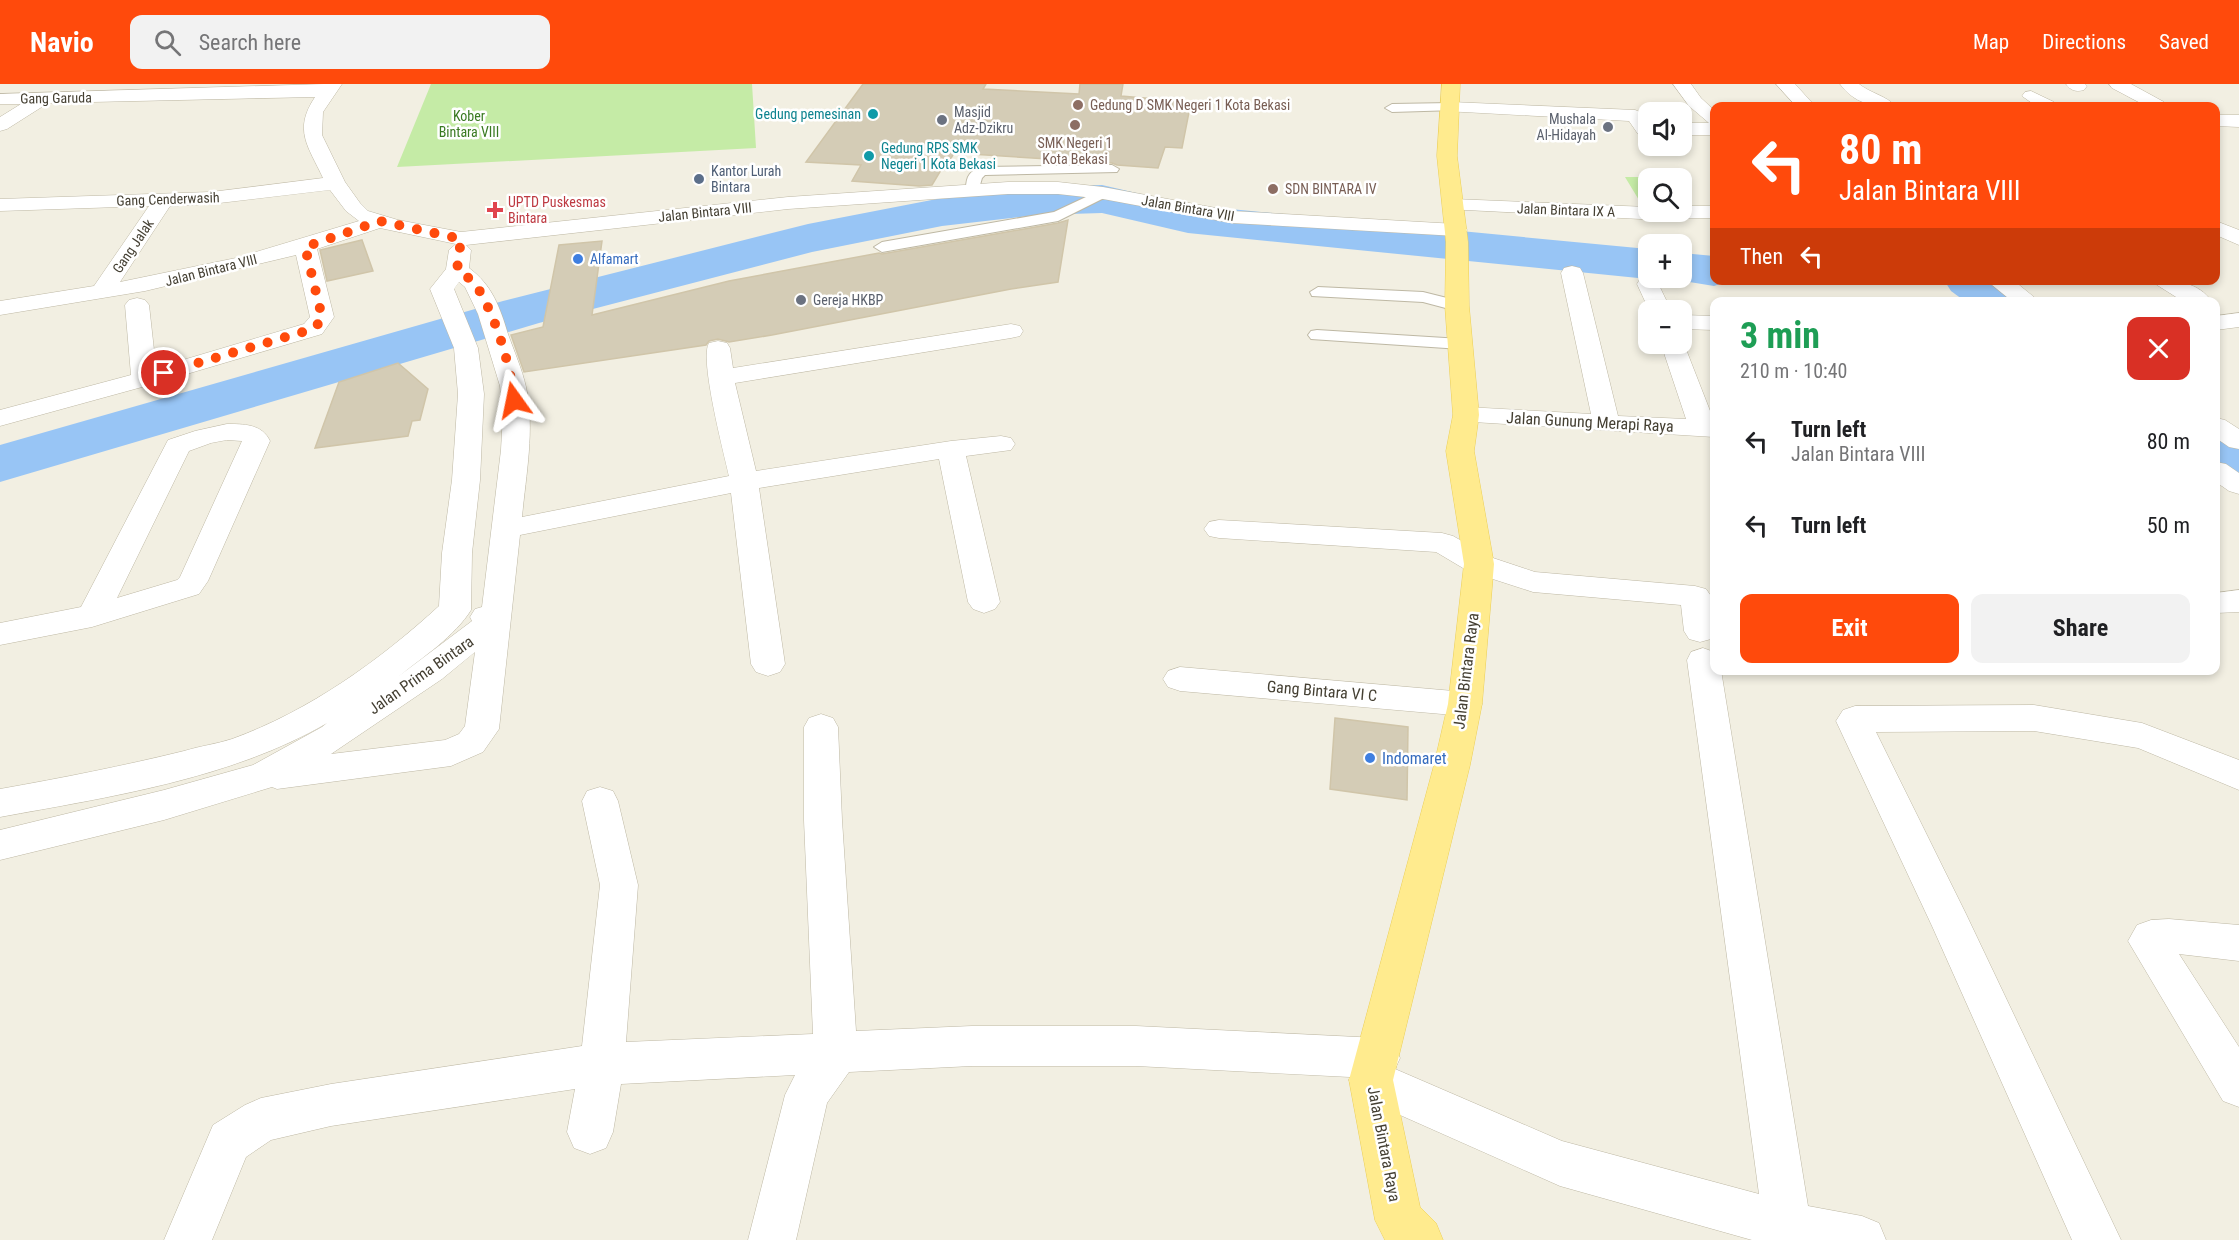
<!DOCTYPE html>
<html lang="en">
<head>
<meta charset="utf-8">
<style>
  body { margin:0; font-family:"Roboto Condensed",sans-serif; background:#f2f2f2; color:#202124; height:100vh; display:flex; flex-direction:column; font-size:22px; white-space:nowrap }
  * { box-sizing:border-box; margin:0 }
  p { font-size:20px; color:#757577 }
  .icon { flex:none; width:33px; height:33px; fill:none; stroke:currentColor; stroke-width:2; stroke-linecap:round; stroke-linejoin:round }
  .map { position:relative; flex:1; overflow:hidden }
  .panel { position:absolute; left:1710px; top:213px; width:510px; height:378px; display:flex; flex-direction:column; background:#fff; border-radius:12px; box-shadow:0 3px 9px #0003 }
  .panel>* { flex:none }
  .top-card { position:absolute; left:1710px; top:18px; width:510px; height:183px; border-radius:12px; box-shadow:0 3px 9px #0003; background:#ff4a0c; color:#fff; overflow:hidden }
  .controls { position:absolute; left:1638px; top:18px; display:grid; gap:12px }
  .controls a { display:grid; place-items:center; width:54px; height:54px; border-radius:12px; background:#fff; box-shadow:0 3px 9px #0003; font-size:30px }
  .pin { position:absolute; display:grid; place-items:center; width:51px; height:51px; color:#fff; margin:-26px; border:3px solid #fff; border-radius:50%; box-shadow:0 2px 6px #0007 }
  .me { position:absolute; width:66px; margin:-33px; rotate:348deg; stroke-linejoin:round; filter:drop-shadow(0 0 4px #0008) }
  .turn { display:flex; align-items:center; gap:21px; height:126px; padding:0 30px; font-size:27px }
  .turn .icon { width:78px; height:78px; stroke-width:2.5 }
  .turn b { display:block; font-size:42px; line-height:51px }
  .then { display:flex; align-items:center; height:57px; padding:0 30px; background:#0003; gap:12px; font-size:22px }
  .round { display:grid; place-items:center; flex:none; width:63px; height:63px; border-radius:12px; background:#f2f2f2 }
  .headline { display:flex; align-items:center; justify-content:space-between; height:102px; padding:0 30px }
  h1 { font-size:36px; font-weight:700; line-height:45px; color:#1e9e55 }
  .button { display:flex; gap:12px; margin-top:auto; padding:12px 30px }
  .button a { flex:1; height:69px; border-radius:12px; background:#ff4a0c; color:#fff; font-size:24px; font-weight:700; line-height:69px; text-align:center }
  .button a+a { background:#f2f2f2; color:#202124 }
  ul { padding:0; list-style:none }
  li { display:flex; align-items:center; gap:18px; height:84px; padding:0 30px }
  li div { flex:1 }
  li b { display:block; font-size:22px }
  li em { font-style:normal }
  header { display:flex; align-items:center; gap:36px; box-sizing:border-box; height:84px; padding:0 30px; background:#ff4a0c; color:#fff }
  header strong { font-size:28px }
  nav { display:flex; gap:33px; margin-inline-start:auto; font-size:21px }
  .search { width:420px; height:54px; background:#f2f2f2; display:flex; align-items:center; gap:15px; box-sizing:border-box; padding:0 21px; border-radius:12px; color:#757577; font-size:22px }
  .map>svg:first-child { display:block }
  .green { fill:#c5eba6 }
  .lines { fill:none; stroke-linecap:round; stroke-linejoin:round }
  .river { fill:#98c5f5; fill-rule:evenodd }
  .building { fill:#d4ccb6; stroke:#d0c5a9; stroke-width:1.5 }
  .service-casing { stroke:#beb8a4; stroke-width:2 }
  .minor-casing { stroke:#beb8a4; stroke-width:1 }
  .primary-casing { stroke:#eccf56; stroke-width:1 }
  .service { fill:#fff; fill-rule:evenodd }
  .minor { fill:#fff; fill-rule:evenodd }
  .primary { fill:#ffeb8e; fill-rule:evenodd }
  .route { stroke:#ff4a0c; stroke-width:10; stroke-dasharray:0 18 }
  .education-dot { fill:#8d6e63; stroke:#fff; stroke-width:2 }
  .culture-dot { fill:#0f9aa8; stroke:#fff; stroke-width:2 }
  .worship-dot { fill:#6b7280; stroke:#fff; stroke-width:2 }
  .service-dot { fill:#5c6f8a; stroke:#fff; stroke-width:2 }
  .health-dot { fill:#e0444e; stroke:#fff; stroke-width:2 }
  .shop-dot { fill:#3f7fe0; stroke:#fff; stroke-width:2 }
  .labels { text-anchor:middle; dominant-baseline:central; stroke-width:5; stroke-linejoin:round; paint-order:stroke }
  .far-street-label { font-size:14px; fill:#443f32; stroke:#fff }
  .far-education-label { font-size:14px; fill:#785e54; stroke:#fff; text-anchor:start }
  .far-worship-label { font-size:14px; fill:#5b616d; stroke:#fff; text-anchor:start }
  .far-culture-label { font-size:14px; fill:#0d838f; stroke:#fff; text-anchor:end }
  .far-park-label { font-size:14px; fill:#3a7a22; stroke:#fff }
  .far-service-label { font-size:14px; fill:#4e5e75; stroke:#fff; text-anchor:start }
  .far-health-label { font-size:14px; fill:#be3a42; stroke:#fff; text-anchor:start }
  .far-shop-label { font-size:14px; fill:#366cbe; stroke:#fff; text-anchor:start }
  .street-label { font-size:16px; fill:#443f32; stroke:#fff }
  .shop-label { font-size:16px; fill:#366cbe; stroke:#fff; text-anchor:start }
</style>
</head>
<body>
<header>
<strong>Navio</strong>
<div class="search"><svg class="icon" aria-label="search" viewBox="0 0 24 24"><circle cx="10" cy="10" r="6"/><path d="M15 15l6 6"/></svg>Search here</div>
<nav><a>Map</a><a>Directions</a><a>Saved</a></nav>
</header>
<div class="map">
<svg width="2239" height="1156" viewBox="0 0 2239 1156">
  <rect width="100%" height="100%" fill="#f2efe2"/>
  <g class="green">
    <path d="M 431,0 L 752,0 L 756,64 L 397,83 Z"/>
    <path d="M 1625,93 L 1674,93 L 1675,94 L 1648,94 L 1648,126 L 1645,126 Z"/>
  </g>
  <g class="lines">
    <g class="river">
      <path d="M 1102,101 L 1188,121 L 1648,165 L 1648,194 L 1653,194 L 1648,195 L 1188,149 L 1102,129 L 1037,131 L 942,142 L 812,168 L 539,239 L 0,398 L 0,361 L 503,217 L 808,140 L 942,114 L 1037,103 Z"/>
      <path d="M 1682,169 L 1714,172 L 1714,196 L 1732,196 L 1714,202 L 1665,194 L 1682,194 Z"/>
      <path d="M 1944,196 L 2003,196 L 2018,207 L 2025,218 L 1966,218 L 1951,207 Z"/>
      <path d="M 2216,344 L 2239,351 L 2239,396 L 2216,389 Z"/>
    </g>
  </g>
  <g class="building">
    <path d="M 863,0 L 986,0 L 983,5 L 1079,10 L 1080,0 L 1123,0 L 1121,12 L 1191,18 L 1182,64 L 1165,63 L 1158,84 L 1117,81 L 1112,79 L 954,69 L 944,86 L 941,86 L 932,101 L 919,102 L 852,97 L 861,81 L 806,78 Z"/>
    <path d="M 1068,136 L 1058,198 L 1011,205 L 772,251 L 729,258 L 718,255 L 709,257 L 706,261 L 524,288 L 511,251 L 543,243 L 559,161 L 602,157 L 592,231 L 729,197 L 879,169 L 882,170 L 1058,139 Z"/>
    <path d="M 362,156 L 373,187 L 327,197 L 320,166 Z"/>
    <path d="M 398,279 L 428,305 L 420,336 L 412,337 L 408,352 L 315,364 L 339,298 Z"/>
    <path d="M 1335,634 L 1408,643 L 1407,716 L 1330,705 Z"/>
  </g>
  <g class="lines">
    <g class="service-casing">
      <g id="service">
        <path d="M 1451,19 L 1456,20 L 1458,23 L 1456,26 L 1392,28 L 1385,24 L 1392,20 Z"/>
        <path d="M 1112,81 L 1119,85 L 1117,88 L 985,91 L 982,94 L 978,108 L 973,109 L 966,105 C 966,92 970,86 983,83 Z"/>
        <path d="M 1103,105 L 1110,109 L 1108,112 L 1058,137 L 882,168 L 874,163 L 882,158 L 1054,128 Z"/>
        <path d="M 1318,203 L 1423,208 L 1463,218 L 1466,222 L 1463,226 L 1457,227 L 1423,218 L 1312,212 L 1310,208 Z"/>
        <path d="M 1317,246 L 1461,255 L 1467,256 L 1470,260 L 1467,264 L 1461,265 L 1311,255 L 1308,251 L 1311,247 Z"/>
      </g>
    </g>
    <g class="minor-casing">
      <g id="minor">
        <path d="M 324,0 L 342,0 L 323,28 L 322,51 L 345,98 L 360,119 L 368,127 L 398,136 L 461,148 L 788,113 L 1008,98 L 1058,98 L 1103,103 L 1232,127 L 1456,140 L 1464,141 L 1467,146 L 1464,151 L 1456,152 L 1232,139 L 1103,115 L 1058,110 L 1008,110 L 788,125 L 466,161 L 471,166 L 469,184 C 492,201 500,223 508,250 C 514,267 522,285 526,303 C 535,345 526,390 522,433 L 729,392 C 724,370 699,274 709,259 L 718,257 L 727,259 L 730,264 L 733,284 L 1011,240 L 1020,242 L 1023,247 L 1020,252 L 1011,254 L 735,299 L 756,387 L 951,357 L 1001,352 L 1011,354 L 1015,360 L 1011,366 L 966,372 L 1000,518 L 995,525 L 984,529 L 973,525 L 968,518 L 939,375 L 759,404 L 785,580 L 780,588 L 768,592 L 756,588 L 751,580 L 731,409 L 520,451 L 499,645 L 483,668 L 451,682 L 277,705 L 272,703 L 164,736 L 0,776 L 0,746 L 164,706 L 253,681 L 322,643 L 327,639 C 231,695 109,713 0,733 L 0,705 C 62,694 123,682 184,667 C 200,662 217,660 232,655 C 309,627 379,577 439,522 L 442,469 L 452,396 L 458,310 L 454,264 L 430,205 L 446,185 L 449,166 L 456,160 L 380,144 L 317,165 L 334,233 L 322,250 L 153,300 L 0,342 L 0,326 L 131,291 L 125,221 L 129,216 L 137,214 L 145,216 L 149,221 L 156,284 L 304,240 L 310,233 L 296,171 L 145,207 L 0,231 L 0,217 L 94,202 L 149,122 L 0,127 L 0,115 L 211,108 L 323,94 C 308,62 293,46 315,13 L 48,19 L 7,45 L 0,47 L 0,33 L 21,20 L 0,20 L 0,10 ZM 330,106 L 346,127 L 359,137 L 236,174 L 120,198 L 170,122 L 211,120 ZM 459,198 L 465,203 L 478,230 L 500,302 L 503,330 L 501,366 L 482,523 L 475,525 L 470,533 L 472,537 L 399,592 C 423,573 455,552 471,526 L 472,469 L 480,396 L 484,310 L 478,264 L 454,205 ZM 475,568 L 465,642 L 459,650 L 445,656 L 331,670 L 442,595 Z"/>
        <path d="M 1673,0 L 1691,0 L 1701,14 L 1714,26 L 1714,51 L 1682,51 L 1682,39 L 1709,39 L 1689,22 Z"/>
        <path d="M 1776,0 L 1795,0 L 1815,22 L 1796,22 Z"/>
        <path d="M 1840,0 L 1859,0 C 1870,9 1887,12 1895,22 C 1873,24 1854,19 1840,0 Z"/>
        <path d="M 2066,0 L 2085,0 L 2087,2 L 2084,6 C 2076,8 2071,7 2066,0 Z"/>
        <path d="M 2109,0 L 2131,0 L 2164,18 L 2167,22 L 2146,22 L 2112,4 Z"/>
        <path d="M 2031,7 L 2054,18 L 2057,22 L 2036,22 L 2022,12 L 2025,8 Z"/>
        <path d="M 1451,18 L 1635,26 C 1648,30 1648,40 1648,52 L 1638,50 L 1629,37 L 1445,27 L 1442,23 L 1445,19 Z"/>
        <path d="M 2216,31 L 2239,31 L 2239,43 L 2216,42 Z"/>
        <path d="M 1453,115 L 1648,123 L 1648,128 L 1682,128 L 1682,122 L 1714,122 L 1714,134 L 1641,135 L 1446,125 L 1443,121 L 1446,117 Z"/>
        <path d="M 2221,139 L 2239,146 L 2239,161 L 2216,151 L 2216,140 Z"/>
        <path d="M 1572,182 L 1580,184 L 1583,189 L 1618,332 L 1686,335 L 1661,260 L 1682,260 L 1682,255 L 1714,337 L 1714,353 L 1457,337 L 1453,331 L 1457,325 L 1466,323 L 1591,330 L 1561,189 L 1564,184 Z"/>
        <path d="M 1648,193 L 1656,195 L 1671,226 L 1649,226 L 1637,200 L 1640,195 Z"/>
        <path d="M 1986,196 L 2013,196 L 2040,218 L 2013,218 Z"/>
        <path d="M 2154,196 C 2175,196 2199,198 2212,218 L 2184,218 L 2157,201 Z"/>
        <path d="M 2239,229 L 2239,243 L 2216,246 L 2216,232 Z"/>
        <path d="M 1682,231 L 1714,232 L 1714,246 L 1682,245 Z"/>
        <path d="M 2216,334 L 2225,336 L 2239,345 L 2239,365 L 2229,363 L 2216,354 Z"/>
        <path d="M 227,340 C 244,340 262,340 270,357 L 208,497 L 199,510 L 92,543 L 0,561 L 0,539 L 81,523 L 168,356 L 195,347 ZM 227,356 L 242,357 L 180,493 L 177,496 L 117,514 L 189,367 L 211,359 Z"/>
        <path d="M 2216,378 L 2226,380 L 2239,389 L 2239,410 L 2229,407 L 2216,398 Z"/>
        <path d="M 1219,436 L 1442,449 L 1453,452 L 1490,473 L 1535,488 L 1695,502 L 1706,505 L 1711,512 L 1714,550 L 1711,555 L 1700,558 L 1689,555 L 1684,547 L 1681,521 L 1533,508 L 1468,487 L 1436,468 L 1219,454 L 1209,452 L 1204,445 L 1209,438 Z"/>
        <path d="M 2239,506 L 2239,528 L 2216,529 L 2216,509 Z"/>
        <path d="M 1703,564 L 1714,568 L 1714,586 L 1721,586 L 1808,1122 L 1862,1132 L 1879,1139 L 1886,1156 L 1752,1156 L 1560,1102 L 1355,1011 L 1349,996 L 1350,993 L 1136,982 L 972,982 L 849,988 L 827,1019 L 796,1156 L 748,1156 L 785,1011 L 795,991 L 621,1000 L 613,1048 L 606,1064 L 590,1070 L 574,1064 L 567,1048 L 575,1005 L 331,1042 L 271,1056 L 246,1073 L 212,1156 L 164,1156 L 213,1041 L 245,1021 L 261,1014 L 331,1000 L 582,962 L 600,801 L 582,717 L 587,707 L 600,703 L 613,707 L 618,717 L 638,801 L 626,958 L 813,950 L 804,736 L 804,643 L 809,634 L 821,630 L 833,634 L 838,643 L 842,736 L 856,947 L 972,942 L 1136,942 L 1378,954 L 1393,960 L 1400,974 L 1395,985 L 1562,1057 L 1759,1110 L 1687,576 L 1691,568 Z"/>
        <path d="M 1180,583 L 1465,608 L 1477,611 L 1482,620 L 1477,629 L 1465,632 L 1180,607 L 1168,603 L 1163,595 L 1168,587 Z"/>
        <path d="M 2034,621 L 2142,639 L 2239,676 L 2239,706 L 2138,664 L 2034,647 L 1876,648 L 1966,830 L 2121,1156 L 2072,1156 L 1932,842 L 1836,637 L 1843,626 L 1855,622 Z"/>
        <path d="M 2169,835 L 2239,841 L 2239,877 L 2179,870 L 2239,963 L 2239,1023 L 2223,1017 L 2128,857 L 2137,841 L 2151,836 Z"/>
      </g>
    </g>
    <g class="primary-casing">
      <path id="primary" d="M 1442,0 L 1460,0 L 1457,72 L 1468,158 L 1469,222 L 1479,331 L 1474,367 L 1494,480 L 1482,620 L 1470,681 L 1393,996 L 1420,1123 L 1436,1139 L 1443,1156 L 1385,1156 L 1375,1136 L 1349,996 L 1434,681 L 1448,620 L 1464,480 L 1446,367 L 1453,331 L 1445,222 L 1446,158 L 1437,72 Z"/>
    </g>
    <use href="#service" class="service"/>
    <use href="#minor" class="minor"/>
    <use href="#primary" class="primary"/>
  </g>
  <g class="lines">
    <path class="route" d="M 164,289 L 313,245 L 321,237 L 322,233 L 305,163 L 380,137 L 461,155 L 457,186 C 463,191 472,195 476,201 C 496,233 510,279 514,316"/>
  </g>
  <g class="education-dot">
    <circle cx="1078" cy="21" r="6"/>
    <circle cx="1075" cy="41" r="6"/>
    <circle cx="1273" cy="105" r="6"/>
  </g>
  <g class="culture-dot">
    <circle cx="873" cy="30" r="6"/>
    <circle cx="869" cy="72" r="6"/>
  </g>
  <g class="worship-dot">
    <circle cx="942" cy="36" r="6"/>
    <circle cx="1608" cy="43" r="6"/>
    <circle cx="801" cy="216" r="6"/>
  </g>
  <circle class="service-dot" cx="699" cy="95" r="6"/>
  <path class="health-dot" d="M492 117h6v6h6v6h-6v6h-6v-6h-6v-6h6z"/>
  <g class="shop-dot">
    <circle cx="578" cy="175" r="6"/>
    <circle cx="1370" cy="674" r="6"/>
  </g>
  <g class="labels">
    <g class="far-street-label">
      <text transform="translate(56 14) rotate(-1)">Gang Garuda</text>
      <text transform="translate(168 115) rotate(-2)">Gang Cenderwasih</text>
      <text transform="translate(1188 124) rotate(10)">Jalan Bintara VIII</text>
      <text transform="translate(1566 126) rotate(2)">Jalan Bintara IX A</text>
      <text transform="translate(705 128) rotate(-6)">Jalan Bintara VIII</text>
      <text transform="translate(133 162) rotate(-56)">Gang Jalak</text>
      <text transform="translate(211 186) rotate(-14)">Jalan Bintara VIII</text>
    </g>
    <g class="far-education-label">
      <text x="1090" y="21">Gedung D SMK Negeri 1 Kota Bekasi</text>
      <text x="1075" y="59" text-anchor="middle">SMK Negeri 1<tspan x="1075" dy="16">Kota Bekasi</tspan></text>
      <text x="1285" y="105">SDN BINTARA IV</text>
    </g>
    <g class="far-worship-label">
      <text x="954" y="28">Masjid<tspan x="954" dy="16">Adz-Dzikru</tspan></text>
      <text x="1596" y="35" text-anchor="end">Mushala<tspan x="1596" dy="16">Al-Hidayah</tspan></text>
      <text x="813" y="216">Gereja HKBP</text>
    </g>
    <g class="far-culture-label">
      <text x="861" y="30">Gedung pemesinan</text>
      <text x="881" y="64" text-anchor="start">Gedung RPS SMK<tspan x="881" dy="16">Negeri 1 Kota Bekasi</tspan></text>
    </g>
    <g class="far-park-label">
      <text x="469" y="32">Kober<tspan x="469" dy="16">Bintara VIII</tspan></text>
    </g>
    <g class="far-service-label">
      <text x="711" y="87">Kantor Lurah<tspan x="711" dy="16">Bintara</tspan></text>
    </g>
    <g class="far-health-label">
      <text x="508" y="118">UPTD Puskesmas<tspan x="508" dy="16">Bintara</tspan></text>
    </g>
    <g class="far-shop-label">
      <text x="590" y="175">Alfamart</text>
    </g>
    <g class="street-label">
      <text transform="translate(1590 338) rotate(3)">Jalan Gunung Merapi Raya</text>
      <text transform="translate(1466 587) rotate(-83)">Jalan Bintara Raya</text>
      <text transform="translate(421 591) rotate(-35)">Jalan Prima Bintara</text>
      <text transform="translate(1322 607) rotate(5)">Gang Bintara VI C</text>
      <text transform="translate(1384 1060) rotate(79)">Jalan Bintara Raya</text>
    </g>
    <g class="shop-label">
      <text x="1382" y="674">Indomaret</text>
    </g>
  </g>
</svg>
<div class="controls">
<a><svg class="icon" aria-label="sound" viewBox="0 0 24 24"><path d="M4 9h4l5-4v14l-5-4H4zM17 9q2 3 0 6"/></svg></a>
<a><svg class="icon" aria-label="search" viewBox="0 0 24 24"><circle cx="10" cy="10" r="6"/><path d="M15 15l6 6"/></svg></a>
<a>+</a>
<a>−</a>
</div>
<div class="pin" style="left:164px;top:289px;background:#d93025"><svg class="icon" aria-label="arrive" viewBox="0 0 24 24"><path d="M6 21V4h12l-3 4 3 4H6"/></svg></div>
<svg class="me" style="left:514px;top:316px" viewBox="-20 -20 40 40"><path d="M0-17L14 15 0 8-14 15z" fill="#ff4a0c" stroke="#fff" stroke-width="4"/></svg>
<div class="top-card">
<div class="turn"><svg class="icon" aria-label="left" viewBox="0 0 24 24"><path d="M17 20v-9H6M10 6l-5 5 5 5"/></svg><div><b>80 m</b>Jalan Bintara VIII</div></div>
<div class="then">Then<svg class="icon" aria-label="left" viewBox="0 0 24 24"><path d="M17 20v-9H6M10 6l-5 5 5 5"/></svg></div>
</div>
<section class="panel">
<div class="headline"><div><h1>3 min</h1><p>210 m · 10:40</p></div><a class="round" style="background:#d93025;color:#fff"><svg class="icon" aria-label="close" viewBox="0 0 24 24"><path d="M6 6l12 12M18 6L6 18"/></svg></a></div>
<ul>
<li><svg class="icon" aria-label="left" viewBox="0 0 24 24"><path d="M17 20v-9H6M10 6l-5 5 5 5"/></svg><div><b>Turn left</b><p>Jalan Bintara VIII</p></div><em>80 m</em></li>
<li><svg class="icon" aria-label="left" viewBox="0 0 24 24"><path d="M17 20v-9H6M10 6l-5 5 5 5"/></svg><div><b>Turn left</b></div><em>50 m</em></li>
</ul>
<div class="button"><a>Exit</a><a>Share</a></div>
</section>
</div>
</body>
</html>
